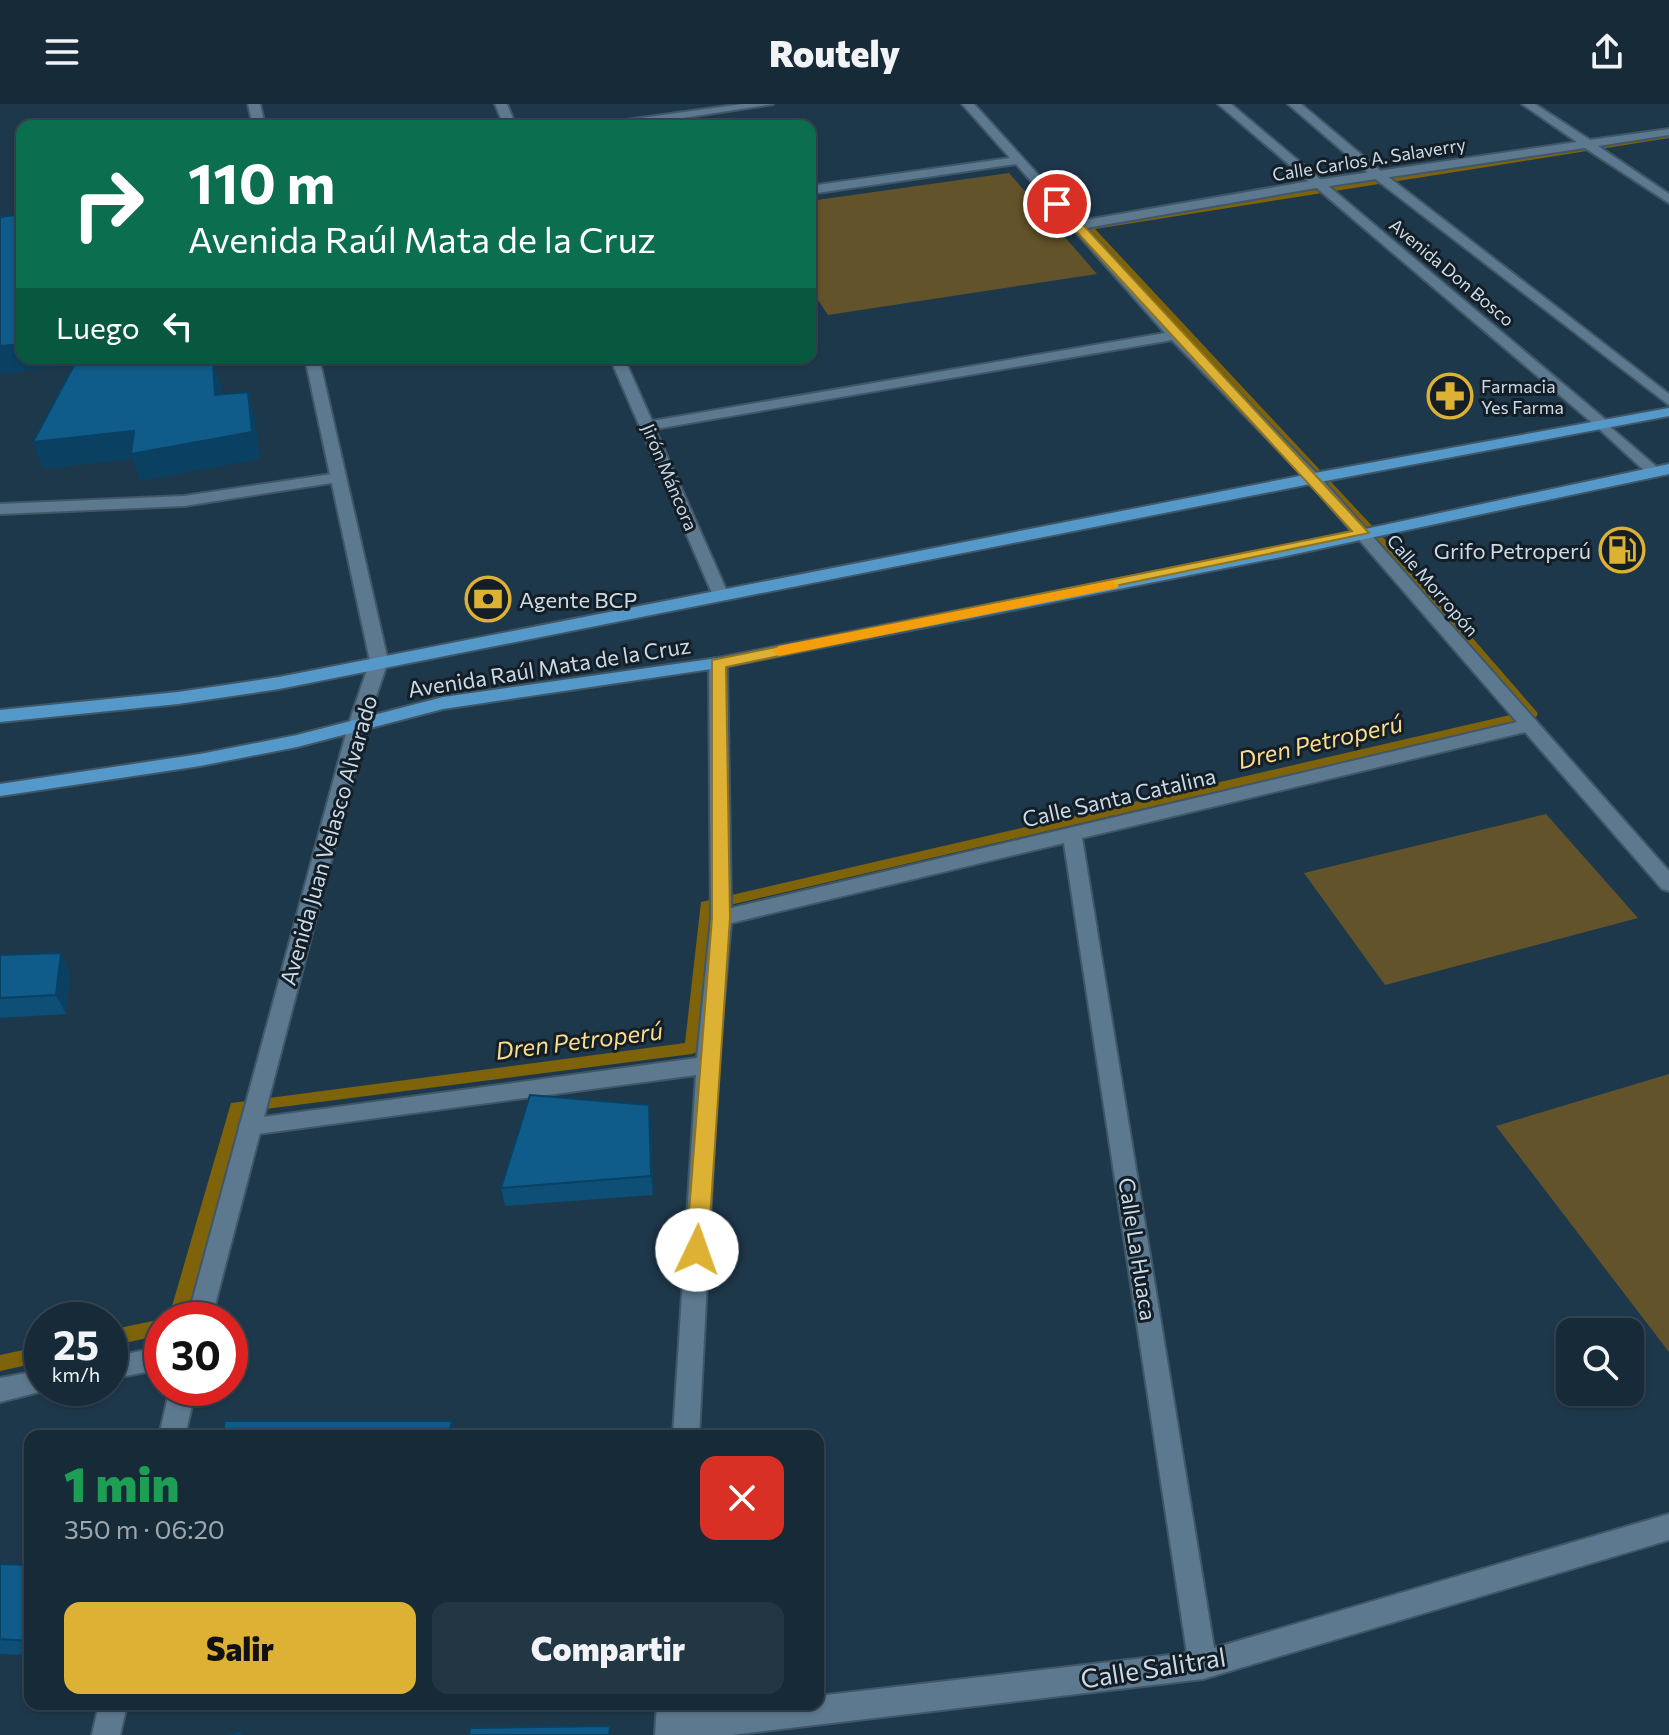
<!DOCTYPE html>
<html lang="es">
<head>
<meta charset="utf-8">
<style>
  body { margin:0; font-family:Commissioner,sans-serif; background:#233643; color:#f1f3f6; height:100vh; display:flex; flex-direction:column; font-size:30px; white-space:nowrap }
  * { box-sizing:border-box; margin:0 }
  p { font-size:26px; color:#9ea7ae }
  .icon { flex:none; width:44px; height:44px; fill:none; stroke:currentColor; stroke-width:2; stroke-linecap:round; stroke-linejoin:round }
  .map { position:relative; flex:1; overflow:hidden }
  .sheet { position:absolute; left:24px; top:1326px; width:800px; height:280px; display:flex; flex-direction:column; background:#162a38; border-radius:16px; box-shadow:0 2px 6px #0004,0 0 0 2px #354653 }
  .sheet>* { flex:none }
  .guide { position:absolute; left:16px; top:16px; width:800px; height:244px; border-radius:16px; box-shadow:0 2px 6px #0004,0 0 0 2px #354653; background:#0b6e4f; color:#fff; overflow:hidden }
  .fabs { position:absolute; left:1556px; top:1214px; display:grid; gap:16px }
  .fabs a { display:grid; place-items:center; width:88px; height:88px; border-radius:16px; background:#162a38; box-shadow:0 2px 6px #0004,0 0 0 2px #354653; font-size:40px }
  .speed { position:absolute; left:24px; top:1198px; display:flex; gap:16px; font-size:40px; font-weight:700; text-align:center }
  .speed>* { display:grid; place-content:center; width:104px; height:104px; border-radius:50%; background:#162a38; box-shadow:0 2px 6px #0004,0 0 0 2px #354653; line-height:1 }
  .speed small { font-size:20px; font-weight:400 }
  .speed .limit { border:12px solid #d22; background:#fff; color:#111 }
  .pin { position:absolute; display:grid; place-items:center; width:68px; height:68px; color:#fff; margin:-34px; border:4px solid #fff; border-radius:50%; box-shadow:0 2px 8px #0007 }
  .me { position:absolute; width:88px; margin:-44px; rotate:3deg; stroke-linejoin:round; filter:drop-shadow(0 0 6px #0008) }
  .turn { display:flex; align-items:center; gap:28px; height:168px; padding:0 40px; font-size:36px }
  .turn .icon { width:104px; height:104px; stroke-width:2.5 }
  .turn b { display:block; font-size:56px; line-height:68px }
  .then { display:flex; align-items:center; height:76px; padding:0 40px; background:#0003; gap:16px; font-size:30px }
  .round { display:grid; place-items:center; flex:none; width:84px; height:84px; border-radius:16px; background:#233643 }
  .summary { display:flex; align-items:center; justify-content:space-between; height:136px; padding:0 40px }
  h1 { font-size:48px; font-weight:800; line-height:60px; color:#1e9e55 }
  .primary-button { display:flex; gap:16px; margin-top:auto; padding:16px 40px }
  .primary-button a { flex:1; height:92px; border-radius:16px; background:#ddb133; color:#111; font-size:32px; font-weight:800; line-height:92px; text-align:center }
  .primary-button a+a { background:#233643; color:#f1f3f6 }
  header { display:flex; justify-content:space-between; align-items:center; height:104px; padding:0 40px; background:#162a38; font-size:36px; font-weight:800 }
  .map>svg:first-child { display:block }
  .green { fill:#63532a }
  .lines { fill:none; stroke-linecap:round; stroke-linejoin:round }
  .stream { fill:#7f630a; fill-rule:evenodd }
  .minor-casing { stroke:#405767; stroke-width:4 }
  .tertiary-casing { stroke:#405767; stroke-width:4 }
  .secondary-casing { stroke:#405767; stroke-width:4 }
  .primary-casing { stroke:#405767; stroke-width:4 }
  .minor { fill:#5d798f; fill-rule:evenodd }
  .tertiary { fill:#5d798f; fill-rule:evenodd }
  .secondary { fill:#5d798f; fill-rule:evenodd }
  .primary { fill:#5499c9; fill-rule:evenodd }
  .wall { fill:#0d4f77 }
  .shaded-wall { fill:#0a4061 }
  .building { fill:#0f5c8a; stroke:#0a4061; stroke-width:2 }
  .route { fill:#ddb133; stroke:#907321; stroke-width:2 }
  .slow { fill:#f59e0b }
  .labels { text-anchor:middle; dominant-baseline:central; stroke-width:6; stroke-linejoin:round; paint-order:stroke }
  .far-street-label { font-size:18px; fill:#cbdae6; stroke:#131e27 }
  .far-poi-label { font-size:18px; fill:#cbdae6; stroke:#131e27; text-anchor:start }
  .poi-label { font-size:22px; fill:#cbdae6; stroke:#131e27; text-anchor:end }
  .street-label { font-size:22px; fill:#cbdae6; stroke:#131e27 }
  .water-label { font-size:24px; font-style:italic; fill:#fcdc8b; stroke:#131e27 }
  .near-street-label { font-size:26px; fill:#cbdae6; stroke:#131e27 }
</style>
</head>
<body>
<header><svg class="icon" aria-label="menu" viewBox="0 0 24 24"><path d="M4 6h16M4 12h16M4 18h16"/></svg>Routely<svg class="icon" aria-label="share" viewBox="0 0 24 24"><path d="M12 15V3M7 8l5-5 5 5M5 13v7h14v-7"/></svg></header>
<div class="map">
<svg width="1669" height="1631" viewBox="0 0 1669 1631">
  <rect width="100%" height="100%" fill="#1e384b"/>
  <g class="green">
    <path d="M 1009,69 L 1097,170 L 828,211 L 810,184 L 810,97 Z"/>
    <path d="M 1546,710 L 1638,814 L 1385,881 L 1304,769 Z"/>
    <path d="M 1669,970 L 1669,1248 L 1496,1022 Z"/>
  </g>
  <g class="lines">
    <g class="stream">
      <path d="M 1669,30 L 1669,34 L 1095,125 L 1417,470 L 1536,607 L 1538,610 L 1536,613 L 713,805 L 699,944 L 697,948 L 692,950 L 242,1008 L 186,1216 L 168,1216 L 231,999 L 685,939 L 701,798 L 1523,608 L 1409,474 L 1085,123 L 1089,120 Z"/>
      <path d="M 162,1215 L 162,1231 L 110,1242 L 110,1226 Z"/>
      <path d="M 42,1242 L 42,1258 L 0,1267 L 0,1251 Z"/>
    </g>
    <g class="minor-casing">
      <g id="minor">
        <path d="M 495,0 L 507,0 L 516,22 L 504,22 Z"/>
        <path d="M 742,0 L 773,0 L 630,22 L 599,22 L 605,19 Z"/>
        <path d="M 962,0 L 974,0 L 1080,117 L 1316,76 L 1577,38 L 1522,0 L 1535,0 L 1590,36 L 1669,25 L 1669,31 L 1598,42 L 1669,90 L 1669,99 L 1585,44 L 1316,84 L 1086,124 L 1180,228 L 1319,372 L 1669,767 L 1669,787 L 1662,785 L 1525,628 L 1082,734 L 1214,1544 L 1669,1410 L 1669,1436 L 1203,1575 L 731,1631 L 655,1631 L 657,1600 L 685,1600 L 685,1608 L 751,1600 L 818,1600 L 818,1592 L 1187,1549 L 1064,739 L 731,819 L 718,961 L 699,1332 L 673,1332 L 696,971 L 250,1031 L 242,1028 L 239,1022 L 242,1016 L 697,954 L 711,814 L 709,559 L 712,555 L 718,554 L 727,559 L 731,804 L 1517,618 L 1309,378 L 1172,236 L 655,325 L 729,492 L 727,496 L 715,496 L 610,254 L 624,254 L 652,317 L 1165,229 L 1016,60 L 810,90 L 810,82 L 1010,54 Z"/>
        <path d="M 339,369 L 344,371 L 344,377 L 184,402 L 0,410 L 0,400 L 184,392 Z"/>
        <path d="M 162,1243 L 162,1265 L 110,1275 L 110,1253 Z"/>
        <path d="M 42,1266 L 42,1284 L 51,1285 L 0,1298 L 0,1274 Z"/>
      </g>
    </g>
    <g class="tertiary-casing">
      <g id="tertiary">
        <path d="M 248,0 L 260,0 L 265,22 L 253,22 Z"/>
        <path d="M 1218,0 L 1231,0 L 1606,316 L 1606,322 L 1596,322 Z"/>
        <path d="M 1288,0 L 1301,0 L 1382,68 L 1669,290 L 1669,301 L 1374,74 Z"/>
        <path d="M 305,254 L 319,254 L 388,557 L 367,619 L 211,1216 L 187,1216 L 349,619 L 370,557 Z"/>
        <path d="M 170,1284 L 196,1284 L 185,1332 L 159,1332 Z"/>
        <path d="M 99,1600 L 127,1600 L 120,1631 L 92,1631 Z"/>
      </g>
    </g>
    <g class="secondary-casing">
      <path id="secondary" d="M 1601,315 L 1659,365 L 1659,371 L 1649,371 L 1596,322 L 1594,319 Z"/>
    </g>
    <g class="primary-casing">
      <g id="primary">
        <path d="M 1669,304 L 1669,312 L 1320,378 L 279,585 L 178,600 L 0,618 L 0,606 L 178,588 L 279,573 L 1320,368 Z"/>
        <path d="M 1669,360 L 1669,370 L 1281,453 L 718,564 L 443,605 L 297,643 L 200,662 L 0,692 L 0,680 L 200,650 L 297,631 L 443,593 L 718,554 L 1281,443 Z"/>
      </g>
    </g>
    <use href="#minor" class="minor"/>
    <use href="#tertiary" class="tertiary"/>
    <use href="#secondary" class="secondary"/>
    <use href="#primary" class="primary"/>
  </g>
  <g class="wall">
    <path d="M 0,851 L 70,869 L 66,910 L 0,914 Z"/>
    <path d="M 651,1020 L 653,1091 L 505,1102 L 501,1084 Z"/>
    <path d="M 0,1460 L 30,1461 L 30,1551 L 0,1550 Z"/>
  </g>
  <g class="shaded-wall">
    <path d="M 22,240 L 22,254 L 99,254 L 100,257 L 0,270 L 0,242 Z"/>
    <path d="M 209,254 L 213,254 L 214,261 L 213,256 L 221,282 L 223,318 L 215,291 Z"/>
    <path d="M 248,288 L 255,315 L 260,355 L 140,377 L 133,355 L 43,365 L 33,338 Z"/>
    <path d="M 61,849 L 70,869 L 66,910 L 56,891 Z"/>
    <path d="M 649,1001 L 651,1020 L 653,1091 L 651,1072 Z"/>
    <path d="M 452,1317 L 457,1332 L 448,1332 Z"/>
  </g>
  <g class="building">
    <path d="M 22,110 L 22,240 L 0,242 L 0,113 Z"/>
    <path d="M 78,254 L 209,254 L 209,256 L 213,256 L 215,291 L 248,288 L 252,328 L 131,350 L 134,327 L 33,338 Z"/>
    <path d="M 61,849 L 56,891 L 0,894 L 0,851 Z"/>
    <path d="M 530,991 L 649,1001 L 651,1072 L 501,1084 Z"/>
    <path d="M 225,1317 L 452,1317 L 448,1332 L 222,1332 Z"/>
    <path d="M 0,1460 L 30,1461 L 30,1537 L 0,1535 Z"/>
    <path d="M 610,1622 L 609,1631 L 469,1631 L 470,1624 Z"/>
    <path d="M 242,1628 L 241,1631 L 227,1631 Z"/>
  </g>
  <path class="route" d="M 1053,97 L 1061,97 L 1369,429 L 726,563 L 730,814 L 708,1146 L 704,1153 L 689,1153 L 686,1146 L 712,814 L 712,556 L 1352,427 L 1053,102 Z"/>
  <path class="slow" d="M 1112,477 L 1119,481 L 1117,484 L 779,552 L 772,547 L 779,542 Z"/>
  <defs>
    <g id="pharmacy-ring" transform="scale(2.3)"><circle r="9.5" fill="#131e27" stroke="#ddb133" stroke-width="1.5"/><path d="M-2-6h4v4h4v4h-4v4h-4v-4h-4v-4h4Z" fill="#ddb133"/></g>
    <g id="fuel-ring" transform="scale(2.3)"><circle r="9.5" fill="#131e27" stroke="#ddb133" stroke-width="1.5"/><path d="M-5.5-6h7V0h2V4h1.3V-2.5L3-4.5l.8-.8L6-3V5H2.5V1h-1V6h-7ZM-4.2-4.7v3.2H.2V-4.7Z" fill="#ddb133"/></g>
    <g id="bank-ring" transform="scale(2.3)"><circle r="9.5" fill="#131e27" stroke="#ddb133" stroke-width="1.5"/><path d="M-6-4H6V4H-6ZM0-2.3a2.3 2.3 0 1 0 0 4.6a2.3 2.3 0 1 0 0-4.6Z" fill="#ddb133"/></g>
  </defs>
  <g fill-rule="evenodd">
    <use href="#pharmacy-ring" x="1450" y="292"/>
    <use href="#fuel-ring" x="1622" y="446"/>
    <use href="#bank-ring" x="488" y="495"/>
  </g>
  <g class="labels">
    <g class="far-street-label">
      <text transform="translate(1369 55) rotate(-9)">Calle Carlos A. Salaverry</text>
      <text transform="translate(1452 168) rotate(40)">Avenida Don Bosco</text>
      <text transform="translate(670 373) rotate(67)">Jirón Máncora</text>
      <text transform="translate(1433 481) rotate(49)">Calle Morropón</text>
    </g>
    <g class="far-poi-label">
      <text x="1481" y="282">Farmacia<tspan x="1481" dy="21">Yes Farma</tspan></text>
    </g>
    <g class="poi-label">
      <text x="1591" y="446">Grifo Petroperú</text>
      <text x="519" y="495" text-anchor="start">Agente BCP</text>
    </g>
    <g class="street-label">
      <text transform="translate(549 563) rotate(-9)">Avenida Raúl Mata de la Cruz</text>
      <text transform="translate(1119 693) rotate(-13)">Calle Santa Catalina</text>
      <text transform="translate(328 736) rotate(-74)">Avenida Juan Velasco Alvarado</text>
      <text transform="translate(1138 1145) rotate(81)">Calle La Huaca</text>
    </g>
    <g class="water-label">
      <text transform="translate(1320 637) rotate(-13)">Dren Petroperú</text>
      <text transform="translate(579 936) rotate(-7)">Dren Petroperú</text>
    </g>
    <g class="near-street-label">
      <text transform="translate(1153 1563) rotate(-9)">Calle Salitral</text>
    </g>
  </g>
</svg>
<div class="fabs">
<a><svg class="icon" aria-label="search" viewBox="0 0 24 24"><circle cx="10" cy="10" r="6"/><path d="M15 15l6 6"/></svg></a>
</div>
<div class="speed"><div>25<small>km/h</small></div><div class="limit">30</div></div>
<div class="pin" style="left:1057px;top:100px;background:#d93025"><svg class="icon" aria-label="arrive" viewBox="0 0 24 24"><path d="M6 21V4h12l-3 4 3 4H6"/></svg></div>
<svg class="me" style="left:697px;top:1146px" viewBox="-20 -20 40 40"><circle r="19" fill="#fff"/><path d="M0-13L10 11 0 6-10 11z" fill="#ddb133"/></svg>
<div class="guide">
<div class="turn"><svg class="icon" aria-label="right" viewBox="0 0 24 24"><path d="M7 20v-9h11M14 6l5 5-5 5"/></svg><div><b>110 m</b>Avenida Raúl Mata de la Cruz</div></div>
<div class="then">Luego<svg class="icon" aria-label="left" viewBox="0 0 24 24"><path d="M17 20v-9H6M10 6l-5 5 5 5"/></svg></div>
</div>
<section class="sheet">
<div class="summary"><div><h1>1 min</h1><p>350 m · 06:20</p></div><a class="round" style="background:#d93025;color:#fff"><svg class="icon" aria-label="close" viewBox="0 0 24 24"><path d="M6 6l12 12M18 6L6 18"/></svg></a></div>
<div class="primary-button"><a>Salir</a><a>Compartir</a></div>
</section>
</div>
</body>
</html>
